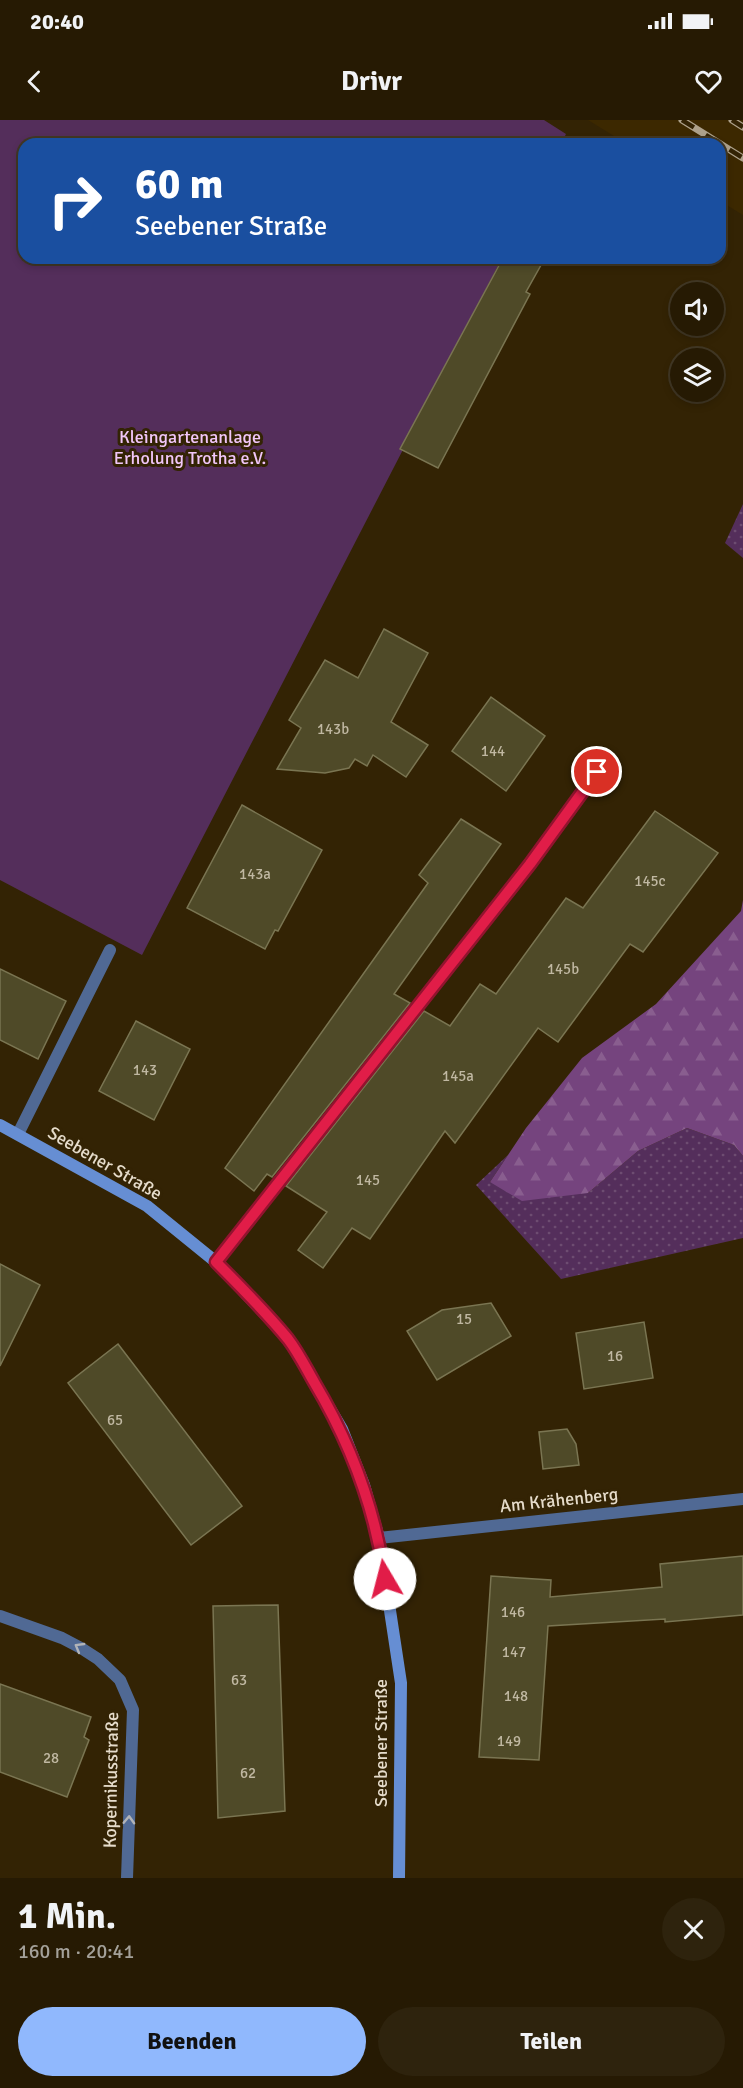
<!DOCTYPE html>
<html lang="de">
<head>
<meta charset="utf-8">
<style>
  body { margin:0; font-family:Signika,sans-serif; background:#2e230d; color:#f1f3f6; height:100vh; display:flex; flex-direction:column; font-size:22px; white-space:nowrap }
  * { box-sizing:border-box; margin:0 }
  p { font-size:20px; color:#a4a19a }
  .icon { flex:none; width:33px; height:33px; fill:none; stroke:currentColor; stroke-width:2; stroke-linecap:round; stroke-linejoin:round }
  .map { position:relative; height:1758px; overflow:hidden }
  .drawer { display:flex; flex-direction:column; background:#261a03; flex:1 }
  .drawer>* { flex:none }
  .banner { position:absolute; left:18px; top:18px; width:708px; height:126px; border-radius:18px; box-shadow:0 3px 9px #0003,0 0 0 2px #423825; background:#1a4fa0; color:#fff; overflow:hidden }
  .fabs { position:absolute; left:670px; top:162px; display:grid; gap:12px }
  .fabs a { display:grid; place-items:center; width:54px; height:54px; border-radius:50%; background:#261a03; box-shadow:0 3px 9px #0003,0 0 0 2px #423825; font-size:30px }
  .pin { position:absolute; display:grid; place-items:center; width:51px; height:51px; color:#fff; margin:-26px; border:3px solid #fff; border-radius:50%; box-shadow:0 2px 6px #0007 }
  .me { position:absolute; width:66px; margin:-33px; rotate:352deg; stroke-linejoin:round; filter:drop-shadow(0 0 4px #0008) }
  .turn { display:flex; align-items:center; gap:21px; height:126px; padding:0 18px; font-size:27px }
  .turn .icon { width:78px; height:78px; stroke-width:2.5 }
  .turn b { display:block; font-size:42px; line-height:51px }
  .round { display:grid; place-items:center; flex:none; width:63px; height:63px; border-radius:32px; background:#2e230d }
  .summary { display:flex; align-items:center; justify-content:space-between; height:102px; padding:0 18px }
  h1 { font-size:36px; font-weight:700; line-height:45px }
  .button { display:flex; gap:12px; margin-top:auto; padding:12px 18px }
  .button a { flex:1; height:69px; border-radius:36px; background:#90b8fd; color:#111; font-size:24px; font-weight:700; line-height:69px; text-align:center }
  .button a+a { background:#2e230d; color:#f1f3f6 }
  .status { display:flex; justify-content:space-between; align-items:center; height:42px; padding:0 30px; background:#261a03; direction:ltr }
  .status svg { height:16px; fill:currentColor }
  header { display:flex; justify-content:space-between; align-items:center; height:78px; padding:0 18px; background:#261a03; font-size:27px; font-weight:700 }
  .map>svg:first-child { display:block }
  .built { fill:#3c2800 }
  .grass { fill:url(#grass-dots) }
  .forest { fill:url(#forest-firs) }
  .garden { fill:#542e5b }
  .building { fill:#4f4a28; stroke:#7a7552; stroke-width:1.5 }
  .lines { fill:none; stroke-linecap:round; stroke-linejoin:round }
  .lane { stroke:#506994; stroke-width:12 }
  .street { stroke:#506994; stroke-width:12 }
  .secondary { stroke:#668ed3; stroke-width:12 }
  .rail-casing { stroke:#ada18b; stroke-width:7 }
  .rail { stroke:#332304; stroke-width:4.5; stroke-dasharray:14; stroke-linecap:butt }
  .oneway { stroke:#b2b4b8 }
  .route-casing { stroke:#92132f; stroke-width:15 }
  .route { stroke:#e11d48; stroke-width:10 }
  .labels { text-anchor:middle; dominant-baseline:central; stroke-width:6; stroke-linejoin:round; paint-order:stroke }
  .number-label { font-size:15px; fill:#c0b8a2 }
  .park-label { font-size:18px; fill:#f1c6f9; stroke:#332304 }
  .street-label { font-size:18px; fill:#e6dccb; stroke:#332304 }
</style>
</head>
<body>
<div class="status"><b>20:40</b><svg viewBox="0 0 49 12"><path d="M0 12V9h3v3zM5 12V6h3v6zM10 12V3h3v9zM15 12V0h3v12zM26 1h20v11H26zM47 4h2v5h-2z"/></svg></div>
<header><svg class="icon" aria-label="back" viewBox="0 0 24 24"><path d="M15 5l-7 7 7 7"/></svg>Drivr<svg class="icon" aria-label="heart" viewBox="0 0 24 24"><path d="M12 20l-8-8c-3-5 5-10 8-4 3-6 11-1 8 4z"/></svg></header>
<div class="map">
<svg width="743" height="1758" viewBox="0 0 743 1758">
  <defs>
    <pattern id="grass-dots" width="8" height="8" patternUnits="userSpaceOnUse" patternTransform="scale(1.5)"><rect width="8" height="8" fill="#542e5b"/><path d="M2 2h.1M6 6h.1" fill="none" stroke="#6d4c71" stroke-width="1.8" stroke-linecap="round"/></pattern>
    <pattern id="forest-firs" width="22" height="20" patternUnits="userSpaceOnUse" patternTransform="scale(1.5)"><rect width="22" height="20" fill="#75447e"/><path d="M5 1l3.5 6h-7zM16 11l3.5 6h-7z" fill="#895e8f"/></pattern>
  </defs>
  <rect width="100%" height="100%" fill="#332304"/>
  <path class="built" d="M 588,0 L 743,0 L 743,95 L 720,81 L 720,24 L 627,24 Z"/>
  <g class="grass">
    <path d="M 743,384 L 743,438 L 725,423 Z"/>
    <path d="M 687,1008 L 734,1025 L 743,1036 L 743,1118 L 561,1159 L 476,1065 L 508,1035 L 490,1062 L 588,1073 L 638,1031 Z"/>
  </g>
  <path class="forest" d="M 743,780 L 743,1036 L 734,1025 L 687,1008 L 638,1031 L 588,1073 L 522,1081 L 490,1062 L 526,1008 L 582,938 L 656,884 L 741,791 Z"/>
  <path class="garden" d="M 0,0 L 544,0 L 566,14 L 561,24 L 24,24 L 24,138 L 502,138 L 142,835 L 0,760 Z"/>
  <g class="building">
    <path d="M 503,138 L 545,138 L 526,172 L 530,174 L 438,348 L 400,329 Z"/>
    <path d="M 384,509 L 428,533 L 391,602 L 428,625 L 406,657 L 373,635 L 367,646 L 355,639 L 349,648 L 325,653 L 277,649 L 301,608 L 289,600 L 325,540 L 358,558 Z"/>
    <path d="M 491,577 L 545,616 L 506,671 L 452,631 Z"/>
    <path d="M 242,685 L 322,730 L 278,811 L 275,810 L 265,829 L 187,788 Z"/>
    <path d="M 655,691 L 718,733 L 643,832 L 630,824 L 558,922 L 538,908 L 455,1023 L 445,1011 L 370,1119 L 352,1108 L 323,1148 L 298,1130 L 327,1092 L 286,1066 L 424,891 L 450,906 L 480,864 L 496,874 L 566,778 L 583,788 Z"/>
    <path d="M 461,699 L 501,724 L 394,874 L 410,883 L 272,1057 L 267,1054 L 254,1071 L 225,1048 L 428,763 L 419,755 Z"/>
    <path d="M 0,849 L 66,881 L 38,939 L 0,920 Z"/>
    <path d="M 136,901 L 190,929 L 154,1000 L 99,971 Z"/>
    <path d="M 0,1144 L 40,1165 L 0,1246 Z"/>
    <path d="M 491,1183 L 511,1216 L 437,1260 L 407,1211 L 442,1190 Z"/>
    <path d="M 644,1202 L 653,1258 L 584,1269 L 576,1213 Z"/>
    <path d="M 118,1224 L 242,1386 L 191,1425 L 68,1263 Z"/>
    <path d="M 567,1309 L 576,1324 L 579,1345 L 543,1349 L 539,1312 Z"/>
    <path d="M 743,1436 L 743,1495 L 665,1502 L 665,1499 L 548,1506 L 539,1640 L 479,1637 L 491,1456 L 551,1460 L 550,1477 L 662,1467 L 660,1444 Z"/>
    <path d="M 278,1485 L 285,1691 L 218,1698 L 213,1486 Z"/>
    <path d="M 0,1564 L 91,1597 L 84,1617 L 89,1620 L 67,1677 L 0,1652 Z"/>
  </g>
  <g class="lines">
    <g class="lane">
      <path d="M 18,1014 L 110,830"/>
      <path d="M 216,1142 L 530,744 L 597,652"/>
    </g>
    <g class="street">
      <path d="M 379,1418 L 743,1379"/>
      <path d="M 0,1496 L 62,1518 L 81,1528 L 98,1539 L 120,1560 L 133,1590 L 127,1758"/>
    </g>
    <path class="secondary" d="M 0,1005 L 147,1086 L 216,1142 L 290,1221 L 342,1309 L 364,1365 L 379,1418 L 401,1563 L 399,1758"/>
    <g class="rail-casing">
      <g id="rail">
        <path d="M 682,0 L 743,38"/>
        <path d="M 732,0 L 743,7"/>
      </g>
    </g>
    <use href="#rail" class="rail"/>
  </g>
  <defs><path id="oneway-chevron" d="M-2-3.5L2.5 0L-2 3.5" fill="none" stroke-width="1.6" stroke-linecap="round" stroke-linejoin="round" transform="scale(1.5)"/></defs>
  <g class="oneway">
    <use href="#oneway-chevron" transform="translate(79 1527) rotate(-150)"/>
    <use href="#oneway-chevron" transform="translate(129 1700) rotate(-88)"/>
  </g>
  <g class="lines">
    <g class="route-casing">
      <path id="route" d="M 385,1459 C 375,1387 351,1324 314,1262 C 306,1248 298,1232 288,1219 C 266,1192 241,1167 216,1142 L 530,744 L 597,652"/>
    </g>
    <use href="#route" class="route"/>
  </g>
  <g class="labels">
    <g class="number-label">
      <text x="333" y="609">143b</text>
      <text x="493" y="631">144</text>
      <text x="255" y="754">143a</text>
      <text x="650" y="761">145c</text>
      <text x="563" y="849">145b</text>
      <text x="145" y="950">143</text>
      <text x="458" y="956">145a</text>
      <text x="368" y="1060">145</text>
      <text x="464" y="1199">15</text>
      <text x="615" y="1236">16</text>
      <text x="115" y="1300">65</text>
      <text x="513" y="1492">146</text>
      <text x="514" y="1532">147</text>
      <text x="239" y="1560">63</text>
      <text x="516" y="1576">148</text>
      <text x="509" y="1621">149</text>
      <text x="51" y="1638">28</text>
      <text x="248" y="1653">62</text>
    </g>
    <g class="park-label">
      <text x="190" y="317">Kleingartenanlage<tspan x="190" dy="21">Erholung Trotha e.V.</tspan></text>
    </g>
    <g class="street-label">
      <text transform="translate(105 1043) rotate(30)">Seebener Straße</text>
      <text transform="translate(559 1380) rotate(-6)">Am Krähenberg</text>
      <text transform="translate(381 1623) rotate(-90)">Seebener Straße</text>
      <text transform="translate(111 1660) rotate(-89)">Kopernikusstraße</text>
    </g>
  </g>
</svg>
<div class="fabs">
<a><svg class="icon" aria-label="sound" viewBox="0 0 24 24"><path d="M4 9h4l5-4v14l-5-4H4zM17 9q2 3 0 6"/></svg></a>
<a><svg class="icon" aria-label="layers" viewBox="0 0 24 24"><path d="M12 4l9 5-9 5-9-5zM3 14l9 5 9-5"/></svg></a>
</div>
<div class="pin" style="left:597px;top:652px;background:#d93025"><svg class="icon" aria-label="arrive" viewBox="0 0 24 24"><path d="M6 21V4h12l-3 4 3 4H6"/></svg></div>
<svg class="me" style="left:385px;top:1459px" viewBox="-20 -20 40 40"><circle r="19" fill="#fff"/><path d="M0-13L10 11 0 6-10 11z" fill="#e11d48"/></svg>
<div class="banner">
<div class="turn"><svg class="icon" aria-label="right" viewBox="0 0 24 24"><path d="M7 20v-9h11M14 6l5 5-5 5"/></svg><div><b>60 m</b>Seebener Straße</div></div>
</div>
</div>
<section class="drawer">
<div class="summary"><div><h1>1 Min.</h1><p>160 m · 20:41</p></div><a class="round"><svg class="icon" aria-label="close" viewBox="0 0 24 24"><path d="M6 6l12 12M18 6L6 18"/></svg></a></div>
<div class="button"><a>Beenden</a><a>Teilen</a></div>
</section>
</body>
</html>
